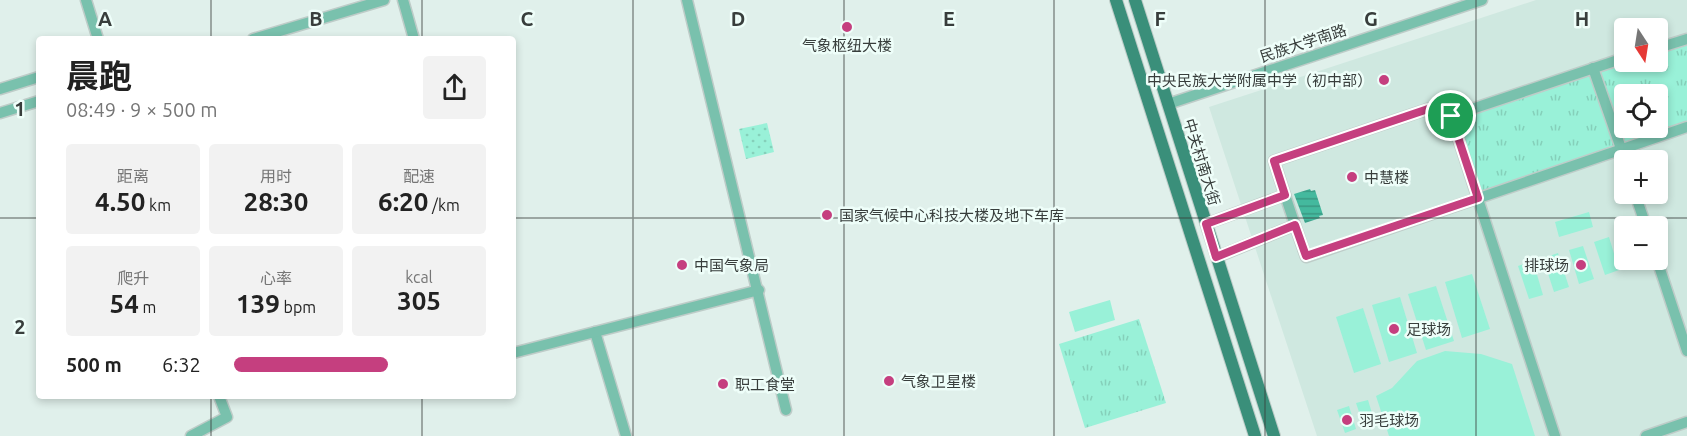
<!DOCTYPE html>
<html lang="zh">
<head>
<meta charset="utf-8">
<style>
  body { margin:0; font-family:Ubuntu,"Noto Sans SC",sans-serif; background:#f2f2f2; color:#222; height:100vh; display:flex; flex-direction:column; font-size:22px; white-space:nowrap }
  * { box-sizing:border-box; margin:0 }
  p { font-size:20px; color:#767676 }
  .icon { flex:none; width:33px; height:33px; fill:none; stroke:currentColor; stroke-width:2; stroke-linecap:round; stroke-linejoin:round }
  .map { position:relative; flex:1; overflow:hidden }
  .side { position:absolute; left:36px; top:36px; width:480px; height:363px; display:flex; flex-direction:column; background:#fff; border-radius:6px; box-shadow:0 3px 9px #0003 }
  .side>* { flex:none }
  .needle { width:39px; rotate:168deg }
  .controls { position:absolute; left:1614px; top:18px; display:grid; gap:12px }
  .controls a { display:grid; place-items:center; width:54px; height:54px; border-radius:6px; background:#fff; box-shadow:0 3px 9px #0003; font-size:30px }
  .pin { position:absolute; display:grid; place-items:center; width:51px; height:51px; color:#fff; margin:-26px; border:3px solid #fff; border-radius:50%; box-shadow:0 2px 6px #0007 }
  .round { display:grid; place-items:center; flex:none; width:63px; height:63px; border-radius:6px; background:#f2f2f2 }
  .summary { display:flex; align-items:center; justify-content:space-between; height:102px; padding:0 30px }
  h1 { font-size:33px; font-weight:700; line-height:45px }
  .metrics { display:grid; grid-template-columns:repeat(3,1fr); gap:9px; height:102px; padding:6px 30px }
  .metrics div { display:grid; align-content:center; border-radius:6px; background:#f2f2f2; text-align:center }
  .metrics b { font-size:26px; font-weight:700 }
  .metrics small { font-size:16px; font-weight:400 }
  .metrics p { font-size:16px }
  ul { padding:0 30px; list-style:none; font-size:20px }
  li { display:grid; grid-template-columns:96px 72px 1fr; align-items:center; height:45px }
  li i { height:15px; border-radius:8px; background:#c53f7f }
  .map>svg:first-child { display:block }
  .built { fill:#cfe8e0; fill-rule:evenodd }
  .grass { fill:url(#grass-dots) }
  .park { fill:url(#park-tufts); fill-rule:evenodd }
  .pitch { fill:#99f1d8 }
  .water { fill:url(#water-rules) }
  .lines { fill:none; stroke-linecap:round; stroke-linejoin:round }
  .minor-casing { stroke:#beccc8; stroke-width:13 }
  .major-casing { stroke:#beccc8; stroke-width:14 }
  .minor { stroke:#79c1ad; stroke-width:10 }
  .major { stroke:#3a8f7a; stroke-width:12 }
  .route-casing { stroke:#fff; stroke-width:12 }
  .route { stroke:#c53f7f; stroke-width:8 }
  .grid { fill:none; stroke:#383e3c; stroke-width:1.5; stroke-opacity:0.55 }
  .poi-dot { fill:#c53f7f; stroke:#eefef9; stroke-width:2 }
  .labels { text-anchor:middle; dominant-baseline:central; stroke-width:5; stroke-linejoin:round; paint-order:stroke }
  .street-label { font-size:15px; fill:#383e3c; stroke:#eefef9 }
  .poi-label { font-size:15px; fill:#383e3c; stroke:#eefef9; text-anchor:start }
  .grid-label { font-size:20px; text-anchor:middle; font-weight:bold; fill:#383e3c; stroke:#eefef9; stroke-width:5; stroke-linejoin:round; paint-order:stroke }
</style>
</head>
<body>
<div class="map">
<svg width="1687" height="436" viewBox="0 0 1687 436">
  <defs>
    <pattern id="grass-dots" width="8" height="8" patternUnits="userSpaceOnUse" patternTransform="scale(1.5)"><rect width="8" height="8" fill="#99f1d8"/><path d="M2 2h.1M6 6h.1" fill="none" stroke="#85d0ba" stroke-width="1.8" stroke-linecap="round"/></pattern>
    <pattern id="park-tufts" width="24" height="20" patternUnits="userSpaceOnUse" patternTransform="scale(1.5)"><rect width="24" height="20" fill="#99f1d8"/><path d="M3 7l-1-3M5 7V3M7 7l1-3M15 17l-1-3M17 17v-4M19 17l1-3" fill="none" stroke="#85d0ba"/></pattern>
    <pattern id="water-rules" width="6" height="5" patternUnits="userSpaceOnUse" patternTransform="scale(1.5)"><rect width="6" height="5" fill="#44b99e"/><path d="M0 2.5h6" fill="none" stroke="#3a9882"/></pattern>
  </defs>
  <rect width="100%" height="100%" fill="#e0f0eb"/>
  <!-- built -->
  <path class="built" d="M1536,0H1687V436H1317L1209,107ZM1624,28H1658V62H1624ZM1624,94H1658V128H1624ZM1624,160H1658V194H1624ZM1624,226H1658V260H1624Z"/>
  <!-- grass -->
  <path class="grass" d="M767,123L774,152L746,159L739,129Z"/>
  <!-- park -->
  <g class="park">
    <path d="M1687,39V128L1478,198L1451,116L1624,62H1658V49ZM1624,94H1658V128H1624Z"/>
    <path d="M1139,319L1166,403L1085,428L1059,344Z"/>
  </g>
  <!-- pitch -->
  <g class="pitch">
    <path d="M1589,212L1593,227L1559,237L1555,222Z"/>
    <path d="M1609,237L1619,270L1605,275L1594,242Z"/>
    <path d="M1583,246L1594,279L1579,284L1569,250Z"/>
    <path d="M1558,253L1569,287L1554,292L1543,258Z"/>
    <path d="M1533,261L1543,295L1529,299L1518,266Z"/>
    <path d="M1472,274L1490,329L1462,338L1445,282Z"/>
    <path d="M1436,286L1454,341L1426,350L1408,294Z"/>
    <path d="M1400,297L1417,353L1389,362L1372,305Z"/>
    <path d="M1110,300L1115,320L1075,332L1069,312Z"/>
    <path d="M1363,308L1381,364L1354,373L1336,317Z"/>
    <path d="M1445,351L1481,354L1512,364L1535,436H1389L1376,396L1392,388L1417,361Z"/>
    <path d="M1368,400L1375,423L1364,427L1356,403Z"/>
    <path d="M1349,406L1356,429L1345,433L1337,410Z"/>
  </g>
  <!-- water -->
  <path class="water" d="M1310,189L1311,191L1315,190L1323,215L1319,216L1320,218L1305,223L1294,194Z"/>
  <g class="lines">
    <defs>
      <g id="minor">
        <path d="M86,0L98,39"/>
        <path d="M403,0L414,39"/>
        <path d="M687,0L786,410"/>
        <path d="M253,39L384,0"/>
        <path d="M1658,48L1687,39"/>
        <path d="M1593,68L1625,160"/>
        <path d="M0,89L39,77"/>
        <path d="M1168,104L1482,0"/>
        <path d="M0,113L39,101"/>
        <path d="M1451,116L1555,436"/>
        <path d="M1635,194L1646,226"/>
        <path d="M1285,195L1295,225"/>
        <path d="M1206,224L1285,195L1274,161L1428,109L1451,116L1624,58"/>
        <path d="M1217,257L1295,225L1306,257L1687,127"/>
        <path d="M1657,260L1687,351"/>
        <path d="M595,332L626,436"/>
        <path d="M513,353L759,290"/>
        <path d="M191,436L227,417L219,396"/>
        <path d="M1646,436L1687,422"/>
      </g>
      <g id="major">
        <path d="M1116,0L1255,436"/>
        <path d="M1135,0L1274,436"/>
      </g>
    </defs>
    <!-- minor casing -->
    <use href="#minor" class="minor-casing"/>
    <!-- major casing -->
    <use href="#major" class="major-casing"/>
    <!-- minor -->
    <use href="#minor" class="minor"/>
    <!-- major -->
    <use href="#major" class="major"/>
  </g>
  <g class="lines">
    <defs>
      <path id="route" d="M1428,109L1451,116L1478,198L1306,256L1295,225L1216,257L1206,224L1285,195L1274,161Z"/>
    </defs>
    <!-- route casing -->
    <use href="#route" class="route-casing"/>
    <!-- route -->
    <use href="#route" class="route"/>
  </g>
  <!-- grid -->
  <path class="grid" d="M211,0V39M422,0V39M633,0V436M844,0V436M1054,0V436M1265,0V436M1476,0V436M0,218H39M513,218H1687M211,396V436M422,396V436"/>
  <!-- markers -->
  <g class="poi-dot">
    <circle cx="847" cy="27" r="6"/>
    <circle cx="1384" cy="80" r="6"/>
    <circle cx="1352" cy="177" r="6"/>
    <circle cx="827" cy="215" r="6"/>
    <circle cx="682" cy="265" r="6"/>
    <circle cx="1581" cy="265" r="6"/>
    <circle cx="1394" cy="329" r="6"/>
    <circle cx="889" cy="381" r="6"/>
    <circle cx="723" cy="384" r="6"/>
    <circle cx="1347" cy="420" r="6"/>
  </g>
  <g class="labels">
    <!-- street labels -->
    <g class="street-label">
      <text transform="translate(1303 43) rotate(-18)">民族大学南路</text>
      <text transform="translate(1202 162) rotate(73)">中关村南大街</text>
    </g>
    <!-- poi labels -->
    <g class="poi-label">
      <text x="847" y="45" text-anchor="middle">气象枢纽大楼</text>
      <text x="1372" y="80" text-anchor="end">中央民族大学附属中学（初中部）</text>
      <text x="1364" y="177">中慧楼</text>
      <text x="839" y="215">国家气候中心科技大楼及地下车库</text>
      <text x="694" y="265">中国气象局</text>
      <text x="1569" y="265" text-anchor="end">排球场</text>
      <text x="1406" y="329">足球场</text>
      <text x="901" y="381">气象卫星楼</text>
      <text x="735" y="384">职工食堂</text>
      <text x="1359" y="420">羽毛球场</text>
    </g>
  </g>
  <g class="grid-label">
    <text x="105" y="26">A</text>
    <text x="316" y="26">B</text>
    <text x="527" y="26">C</text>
    <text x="738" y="26">D</text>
    <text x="949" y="26">E</text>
    <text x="1160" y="26">F</text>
    <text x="1371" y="26">G</text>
    <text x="1582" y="26">H</text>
    <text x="20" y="116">1</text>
    <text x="20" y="334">2</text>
  </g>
</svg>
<div class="controls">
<a><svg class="needle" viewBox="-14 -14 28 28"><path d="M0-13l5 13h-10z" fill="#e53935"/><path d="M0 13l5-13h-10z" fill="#767676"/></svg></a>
<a><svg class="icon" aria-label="locate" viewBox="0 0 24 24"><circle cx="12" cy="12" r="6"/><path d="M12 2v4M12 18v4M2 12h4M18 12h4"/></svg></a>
<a>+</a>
<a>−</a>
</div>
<div class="pin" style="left:1451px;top:116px;background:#1e9e55"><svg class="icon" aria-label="arrive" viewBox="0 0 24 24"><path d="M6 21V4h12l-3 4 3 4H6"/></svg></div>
<section class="side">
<div class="summary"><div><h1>晨跑</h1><p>08:49 · 9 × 500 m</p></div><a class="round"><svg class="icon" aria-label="share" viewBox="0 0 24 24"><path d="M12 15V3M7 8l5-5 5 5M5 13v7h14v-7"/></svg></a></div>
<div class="metrics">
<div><p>距离</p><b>4.50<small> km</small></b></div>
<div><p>用时</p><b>28:30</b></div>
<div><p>配速</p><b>6:20<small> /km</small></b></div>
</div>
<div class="metrics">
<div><p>爬升</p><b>54<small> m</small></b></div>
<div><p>心率</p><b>139<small> bpm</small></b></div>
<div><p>kcal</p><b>305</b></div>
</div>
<ul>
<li><b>500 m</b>6:32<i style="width:61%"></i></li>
</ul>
</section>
</div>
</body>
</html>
